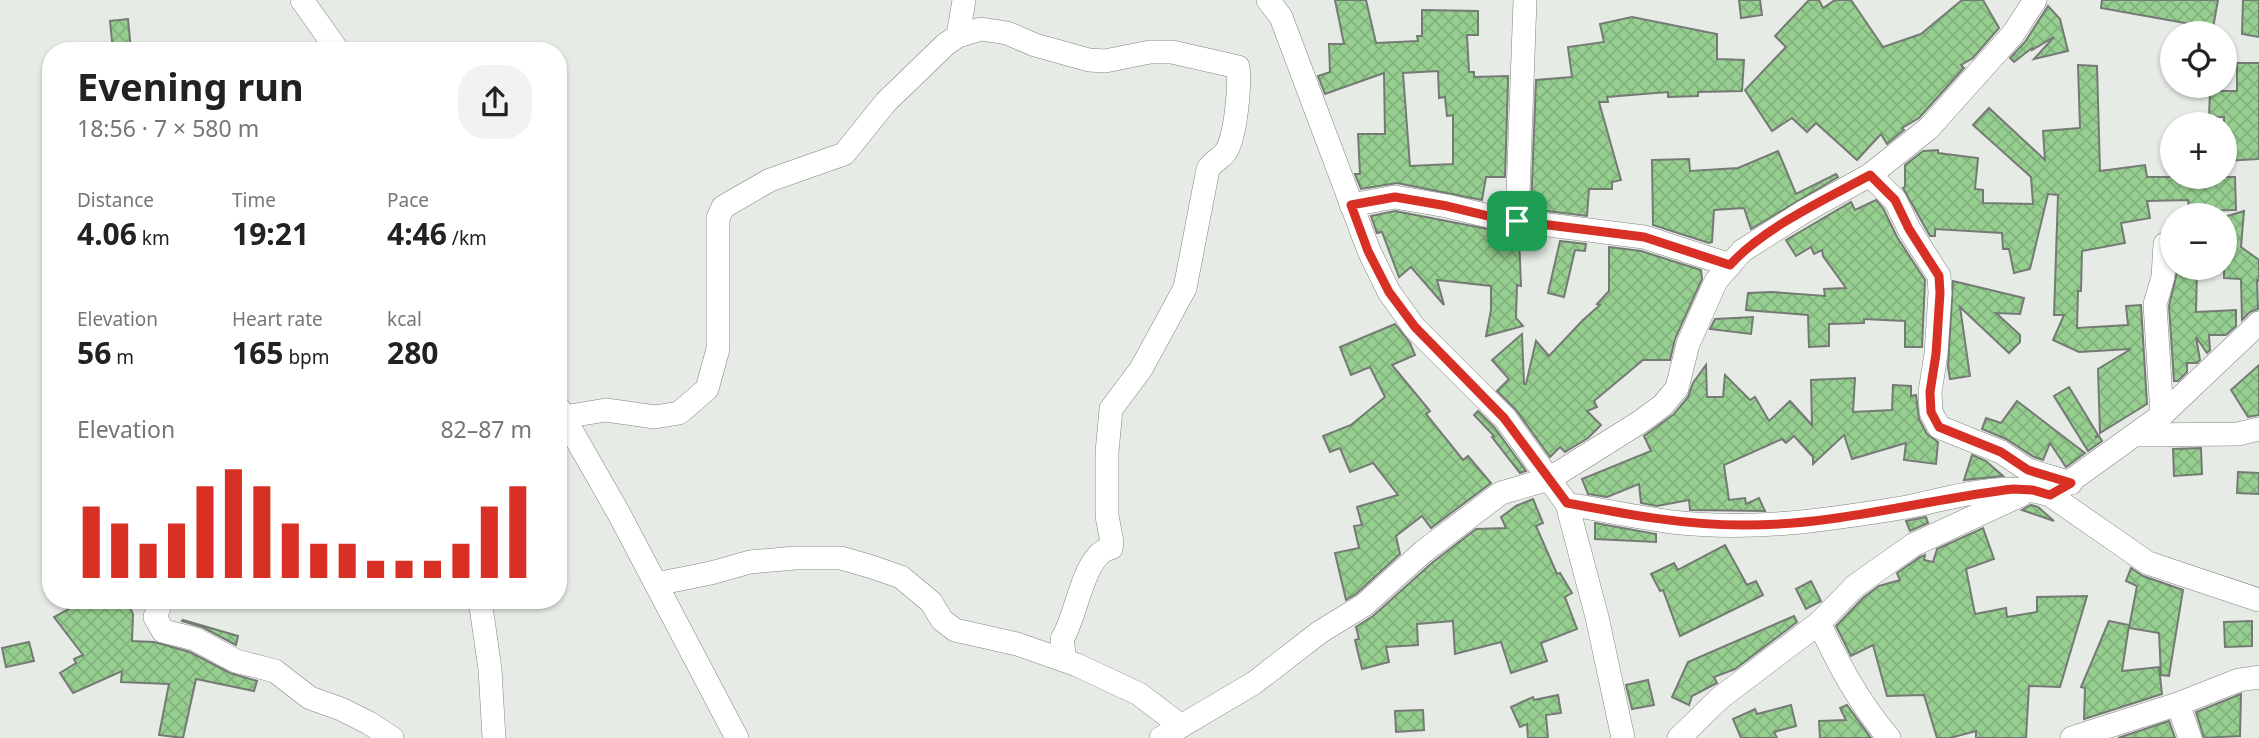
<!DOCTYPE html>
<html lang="en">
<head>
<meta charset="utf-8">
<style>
  body { margin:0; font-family:"Noto Sans",sans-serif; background:#f2f2f2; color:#222; height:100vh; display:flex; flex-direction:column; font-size:26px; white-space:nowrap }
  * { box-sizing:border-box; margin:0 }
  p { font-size:23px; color:#767676 }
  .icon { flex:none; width:38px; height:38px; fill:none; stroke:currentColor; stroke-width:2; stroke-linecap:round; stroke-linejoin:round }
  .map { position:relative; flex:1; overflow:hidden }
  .panel { position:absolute; left:42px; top:42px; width:525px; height:567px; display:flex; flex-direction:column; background:#fff; border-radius:28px; box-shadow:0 2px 5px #0004 }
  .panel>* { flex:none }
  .tools { position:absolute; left:2160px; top:21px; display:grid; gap:14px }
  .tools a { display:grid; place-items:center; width:77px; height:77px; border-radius:50%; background:#fff; box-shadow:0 2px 5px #0004; font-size:35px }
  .pin { position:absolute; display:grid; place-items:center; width:60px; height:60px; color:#fff; margin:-30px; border-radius:14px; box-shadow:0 4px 10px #0006 }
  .round { display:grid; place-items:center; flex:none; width:74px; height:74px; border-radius:28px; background:#f2f2f2 }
  .overview { display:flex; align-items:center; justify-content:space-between; height:119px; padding:0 35px }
  h1 { font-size:38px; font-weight:700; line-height:52px }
  .metrics { display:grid; grid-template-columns:repeat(3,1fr); gap:10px; height:119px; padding:7px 35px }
  .metrics div { display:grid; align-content:center }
  .metrics b { font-size:30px; font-weight:700 }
  .metrics small { font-size:19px; font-weight:400 }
  .metrics p { font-size:19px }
  .chart { height:196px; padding:14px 35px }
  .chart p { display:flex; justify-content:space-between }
  .chart svg { width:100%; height:126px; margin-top:7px; stroke:#d93025; stroke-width:6 }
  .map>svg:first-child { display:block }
  .building { fill:url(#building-cross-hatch); stroke:#757a74; stroke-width:2; fill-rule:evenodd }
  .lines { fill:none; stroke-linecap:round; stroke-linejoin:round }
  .street-casing { stroke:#808580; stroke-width:24 }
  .street { stroke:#fff; stroke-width:23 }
  .route-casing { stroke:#fff; stroke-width:14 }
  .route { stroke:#d93025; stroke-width:9 }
</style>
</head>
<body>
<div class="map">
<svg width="2259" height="738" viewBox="0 0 2259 738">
  <defs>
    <pattern id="building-cross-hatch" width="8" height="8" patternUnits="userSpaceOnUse" patternTransform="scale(1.75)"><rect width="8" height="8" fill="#96cf90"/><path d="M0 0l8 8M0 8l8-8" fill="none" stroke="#81b17c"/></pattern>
  </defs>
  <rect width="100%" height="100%" fill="#e6ebe5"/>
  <!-- building -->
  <g class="building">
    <path d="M1335,0H1366L1376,43L1418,41L1417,36H1422V10L1478,11V35H1467L1469,72H1474V77L1508,76V82L1505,177H1486L1482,200L1397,183L1361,189L1355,174H1360L1358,134H1385L1384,73L1325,94L1318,76L1330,72L1329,44H1344ZM1438,71L1439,98L1445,97L1447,116L1453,115V164L1410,166L1403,73Z"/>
    <path d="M1739,0H1760L1762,15L1741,18Z"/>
    <path d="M1809,0H1819L1823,8L1835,0H1851L1883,47L1921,34L1962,0H1983L1999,28L1973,58L1961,65L1964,68L1919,118L1902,128L1904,130L1887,144L1881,134L1857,160L1816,123L1807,132L1792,118L1772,131L1745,90L1786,47L1775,36Z"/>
    <path d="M2102,0H2218L2213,28L2101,8Z"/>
    <path d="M2243,0H2259V37L2242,34Z"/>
    <path d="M2048,6L2060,19L2068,51L2034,59L2054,37L2032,50V48L2014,62L2010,58L2025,42Z"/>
    <path d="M1632,17L1717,34V59L1744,60L1742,91L1698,92V96L1668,97V92L1607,97L1608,102H1599L1621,180L1612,182V189H1589L1587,216L1531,209L1536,80L1572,77L1568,47L1604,42L1600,24Z"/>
    <path d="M128,19L131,51H113L110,21Z"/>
    <path d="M2237,63H2259V159L2224,161V117H2209L2210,91H2237Z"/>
    <path d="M2078,65L2097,66L2100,171L2145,165L2147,177H2235L2236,210L2189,211L2188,200L2147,201L2150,218L2121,223L2125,243L2082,251L2081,291H2078L2077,328L2128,325L2126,306L2141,305L2147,404L2100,433L2098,369L2131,349L2079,352L2053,340L2064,315H2054L2058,195L2048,194L2030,269L2014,273L2009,249H2003L2002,233L1935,229V236H1930L1903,188L1905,187V165L1923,151L1938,150V153L1978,158L1975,189L1983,190V203L2033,204L2031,177L1973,125L1989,108L2045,160L2043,131L2080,128Z"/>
    <path d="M1778,151L1796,194L1836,174L1838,177L1751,229L1744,208L1714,210L1712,242L1709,243L1653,225L1652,160L1689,159L1690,171L1738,168Z"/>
    <path d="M1876,200L1883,208L1897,237L1925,280L1922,347H1905V321L1864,319V323L1829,324V346L1809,347L1808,315L1746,310L1748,293L1772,292L1825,296L1824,289L1846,288L1823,256L1822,250L1814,254L1811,247L1796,256L1786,240L1851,202L1855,210Z"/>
    <path d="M1395,211L1519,235L1521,286L1517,285L1516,318L1523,326L1486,336L1491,310V286L1437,280L1444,305L1411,267L1399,277L1382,232L1377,233L1371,216Z"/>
    <path d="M2244,211L2241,247L2259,260V281L2257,280L2258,309L2250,312L2242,320L2241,279L2224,278V217Z"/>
    <path d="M1560,241L1586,244L1585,251L1575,250L1564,297L1548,293Z"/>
    <path d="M1609,247L1641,251L1701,270L1702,279L1675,339L1670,360H1643L1594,401L1597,407L1587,411L1601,425L1588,438L1565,452L1560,447L1550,457L1516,410L1497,391L1509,379L1492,360L1522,334L1524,384H1526L1536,341L1549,356L1583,320L1600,305L1597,304L1609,291Z"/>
    <path d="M2178,268L2197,269L2196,312L2236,310V326L2226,335H2209L2210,350L2207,353L2196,337L2200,360L2197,363H2187V372L2178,381H2174L2169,306Z"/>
    <path d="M1953,281L2024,298L2020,314L1996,313L2020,335V342L2009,353L1960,307L1970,376L1950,379L1948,367Z"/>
    <path d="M1753,317L1751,334L1710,329L1715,319Z"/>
    <path d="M1395,324L1410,343L1415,355L1392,365L1430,411L1426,414L1463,460L1468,456L1491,483L1431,528L1422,516L1396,536L1400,554L1356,594L1346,600L1335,553L1359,548L1354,526L1362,525L1357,507L1398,495L1373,463L1350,472L1340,448L1330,452L1323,436L1351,425L1385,397L1370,367L1351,375L1340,347Z"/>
    <path d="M1706,365L1707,397H1723L1725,375L1750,400L1755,397L1769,421L1790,401L1812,425L1811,380L1855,378L1853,412L1892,410L1893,385L1911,386V396L1916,395L1919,419L1927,434L1938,442L1936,464L1904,460L1906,443L1852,459L1844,435L1813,464V457L1794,436L1786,443L1782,439L1724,465L1729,500L1745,498L1746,504L1759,498L1765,511L1690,510L1689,500L1657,506L1641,503L1639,484L1607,497L1588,494L1582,479L1651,451L1644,436L1674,414L1688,397L1693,383Z"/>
    <path d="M2259,365V415L2248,417L2231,390Z"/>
    <path d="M2069,387L2098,435L2095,437L2099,436L2102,441L2088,451L2054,396Z"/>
    <path d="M2017,401L2077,447L2085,453L2066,467L2050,443L2043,460L2034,457L2006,439L1982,429L1986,418L2001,423Z"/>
    <path d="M1478,411L1494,427L1526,471L1520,473L1492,437L1494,436L1474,415Z"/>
    <path d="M2201,448L2202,474L2174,476L2173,449Z"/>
    <path d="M1972,455L1986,461L2003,476L1964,480Z"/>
    <path d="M2238,472L2259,473V494L2237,493Z"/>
    <path d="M1533,499L1543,523L1536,526L1557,574L1560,573L1572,593L1565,597L1577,629L1541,643L1547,661L1511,673L1501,642L1455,654L1453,621L1417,624L1418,645L1386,647L1389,662L1362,669L1355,640L1359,639L1356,627L1373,616L1433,562L1476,529L1506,528L1501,517L1516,506Z"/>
    <path d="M2031,505L2038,507L2054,521L2022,510Z"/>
    <path d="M1926,517L1928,523L1910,531L1906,521Z"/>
    <path d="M1595,523L1656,534V542L1595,539Z"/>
    <path d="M1983,528L1994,559L1966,569L1975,614L2006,608L2007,617L2037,612V597L2087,596L2060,687L2029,686L2026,738H1976V731L1950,738H1937L1924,695L1887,696L1873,645L1851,656L1836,626L1864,597L1879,586L1900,580L1897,573L1920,557L1925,555L1924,560L1933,562L1937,549Z"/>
    <path d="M1725,545L1747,585L1756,581L1763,595L1680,636L1663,590L1660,591L1651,574L1674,563L1678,570Z"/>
    <path d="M2131,568L2143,576L2183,590L2169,676L2161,675L2159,633L2129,628L2137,586L2126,581Z"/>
    <path d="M1811,581L1821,601L1806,609L1796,589Z"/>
    <path d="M85,600H116L128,604L133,614L132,641L154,642L190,652L230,673L257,681L254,691L196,679L183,738L159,735L169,684L121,682L122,671L73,693L60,673L76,663L74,659L83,655L54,617Z"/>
    <path d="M1794,616L1797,622L1735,669L1714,677L1717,683L1692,696L1689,705L1672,697L1688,662Z"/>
    <path d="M183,620L238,636L236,645L202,627L182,621Z"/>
    <path d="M2109,621L2129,625L2122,671L2159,667L2162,694L2084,719L2085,688L2081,687Z"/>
    <path d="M2252,621V646L2225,647L2224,622Z"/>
    <path d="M29,642L34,661L6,667L2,648Z"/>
    <path d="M1648,680L1654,705L1632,709L1626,685Z"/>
    <path d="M2241,694L2240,736L2204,738L2196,712Z"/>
    <path d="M1558,695L1561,713L1546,715L1548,738H1528L1527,724L1520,727L1511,707L1533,697L1534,700Z"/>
    <path d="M1791,705L1796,726L1774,732L1777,738H1741L1733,719L1755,709L1757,714Z"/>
    <path d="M1847,705L1871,738H1820L1819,721L1846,720L1840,708Z"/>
    <path d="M1423,710L1424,730L1396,732L1395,711Z"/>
    <path d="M2169,721L2175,738H2118Z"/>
  </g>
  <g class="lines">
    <defs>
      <g id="street">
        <path d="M302,0L338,51"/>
        <path d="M1268,0L1281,17L1369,251L1389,292L1414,327L1505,418L1567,504L1597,617L1623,738"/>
        <path d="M958,36L964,0"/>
        <path d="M1870,175L1895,200L1909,229L1939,276L1940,293L1936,354L1930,392L1931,412L1939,427L2001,452L2028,470L2071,483"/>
        <path d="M1351,205L1395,197L1447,206L1501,219L1644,237L1730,265"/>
        <path d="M1517,221L1525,0"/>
        <path d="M558,407L618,512L737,738"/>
        <path d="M2162,415L2155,304L2163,277L2165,244"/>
        <path d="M564,417L606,410L655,417L679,413L707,389L718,349V218L723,207L770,180L844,154L886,102L946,44L958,36L981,29L1007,33L1035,45L1089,60L1105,61L1150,52H1172L1238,67C1240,84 1236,142 1224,154C1218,160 1213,162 1208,169L1185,288L1141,369L1111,409L1107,452V516L1112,542L1111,548C1083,553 1077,617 1062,639L1065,660"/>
        <path d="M2139,435L2238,434L2259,429"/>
        <path d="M2058,490L2162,415L2259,323"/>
        <path d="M1567,504C1602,510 1637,517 1672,522C1714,527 1759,526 1801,522C1836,518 1872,513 1907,507C1952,498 2005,480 2050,495L2148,563L2259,600"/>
        <path d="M656,584L711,573L750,562L795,558H841L872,567L901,577L931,602L942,620L955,630L1017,644L1077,665L1139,694L1181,726"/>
        <path d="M162,600L155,617L163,631L195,639L236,661L275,671L310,698L341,709L369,723L392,738"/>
        <path d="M480,600L490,669L494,738"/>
        <path d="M1819,623C1840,667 1858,701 1889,738"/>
        <path d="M2178,704L2190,738"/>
        <path d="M1161,738L1254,683L1320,632L1364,605L1424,551L1501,493L1549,479L1640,422L1663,405L1677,388L1688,344L1716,281L1742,251L1805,211L1870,175L1929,128L2013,34L2035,0"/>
        <path d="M1679,738L1720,698L1819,623L1855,586L1913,545L2021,495"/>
        <path d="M2072,738L2178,704L2239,680L2259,677"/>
      </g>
    </defs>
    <!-- street casing -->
    <use href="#street" class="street-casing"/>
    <!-- street -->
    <use href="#street" class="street"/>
  </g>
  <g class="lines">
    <defs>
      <path id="route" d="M1870,175L1895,200L1909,229L1939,276L1940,293L1936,354L1930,392L1931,412L1939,427L2001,452L2028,470L2071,483L2050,495L2033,490L2013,489C1923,500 1833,526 1742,525C1683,525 1625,514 1567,503L1504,418L1415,327L1389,292L1368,251L1351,205L1395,197L1447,206L1501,219L1644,237L1730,265C1763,228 1826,199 1870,175Z"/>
    </defs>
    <!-- route casing -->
    <use href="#route" class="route-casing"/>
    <!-- route -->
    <use href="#route" class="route"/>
  </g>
</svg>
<div class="tools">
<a><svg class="icon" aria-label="locate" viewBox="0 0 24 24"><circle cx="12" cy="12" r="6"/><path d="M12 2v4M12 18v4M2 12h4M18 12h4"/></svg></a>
<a>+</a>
<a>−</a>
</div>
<div class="pin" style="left:1517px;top:221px;background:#1e9e55"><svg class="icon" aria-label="arrive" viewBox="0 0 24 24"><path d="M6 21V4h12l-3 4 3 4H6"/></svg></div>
<section class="panel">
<div class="overview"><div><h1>Evening run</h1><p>18:56 · 7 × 580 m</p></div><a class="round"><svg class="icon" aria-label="share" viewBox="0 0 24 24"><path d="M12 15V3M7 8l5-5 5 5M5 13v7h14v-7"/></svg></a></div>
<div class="metrics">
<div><p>Distance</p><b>4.06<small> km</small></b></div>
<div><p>Time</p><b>19:21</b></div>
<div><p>Pace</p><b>4:46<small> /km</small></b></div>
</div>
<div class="metrics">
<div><p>Elevation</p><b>56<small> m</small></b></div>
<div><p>Heart rate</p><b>165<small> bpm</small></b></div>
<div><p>kcal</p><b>280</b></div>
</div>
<div class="chart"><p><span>Elevation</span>82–87 m</p>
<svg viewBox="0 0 160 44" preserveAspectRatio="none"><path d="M5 44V19M15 44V25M25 44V32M35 44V25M45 44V12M55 44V6M65 44V12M75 44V25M85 44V32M95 44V32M105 44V38M115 44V38M125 44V38M135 44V32M145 44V19M155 44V12"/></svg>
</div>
</section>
</div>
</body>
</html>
